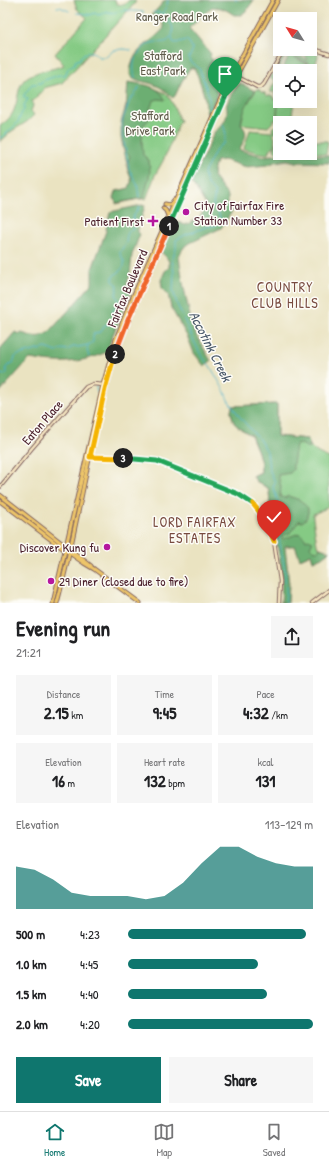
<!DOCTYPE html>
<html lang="en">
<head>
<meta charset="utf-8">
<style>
  body { margin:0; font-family:"Patrick Hand",sans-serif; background:#f6f6f6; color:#202124; height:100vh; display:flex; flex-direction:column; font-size:15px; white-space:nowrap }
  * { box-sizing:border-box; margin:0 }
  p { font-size:13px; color:#757577 }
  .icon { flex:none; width:22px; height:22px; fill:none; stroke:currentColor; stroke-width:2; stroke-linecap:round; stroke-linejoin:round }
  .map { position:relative; height:603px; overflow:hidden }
  .details { display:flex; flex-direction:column; background:#fff; flex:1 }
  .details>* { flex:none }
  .needle { width:26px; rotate:307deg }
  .fabs { position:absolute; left:273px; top:12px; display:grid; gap:8px }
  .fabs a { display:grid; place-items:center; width:44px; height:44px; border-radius:0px; background:#fff; box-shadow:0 4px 16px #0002; font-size:20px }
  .pin { position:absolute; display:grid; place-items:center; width:34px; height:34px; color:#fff; margin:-41px -17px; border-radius:50% 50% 50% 0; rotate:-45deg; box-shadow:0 0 4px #0007 }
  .pin .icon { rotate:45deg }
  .km { position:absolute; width:20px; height:20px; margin:-10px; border-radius:50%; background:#222; color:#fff; font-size:11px; line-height:20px; text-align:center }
  .round { display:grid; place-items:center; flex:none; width:42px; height:42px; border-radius:0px; background:#f6f6f6 }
  .head { display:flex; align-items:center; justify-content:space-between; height:68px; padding:0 16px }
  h1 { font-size:22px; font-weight:800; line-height:30px }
  .figures { display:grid; grid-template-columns:repeat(3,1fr); gap:6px; height:68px; padding:4px 16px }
  .figures div { display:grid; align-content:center; border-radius:0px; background:#f6f6f6; text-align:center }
  .figures b { font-size:17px; font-weight:800 }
  .figures small { font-size:11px; font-weight:400 }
  .figures p { font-size:11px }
  .chart { height:112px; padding:8px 16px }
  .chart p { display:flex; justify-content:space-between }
  .chart svg { width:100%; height:72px; margin-top:4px; fill:#0f766e; opacity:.7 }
  .button { display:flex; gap:8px; margin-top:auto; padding:8px 16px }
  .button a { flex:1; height:46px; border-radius:0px; background:#0f766e; color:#fff; font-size:16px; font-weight:800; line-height:46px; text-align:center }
  .button a+a { background:#f6f6f6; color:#202124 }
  ul { padding:0 16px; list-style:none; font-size:13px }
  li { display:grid; grid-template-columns:64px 48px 1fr; align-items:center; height:30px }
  li i { height:10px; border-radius:5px; background:#0f766e }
  .tabs { display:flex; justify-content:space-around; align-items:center; height:56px; border-top:1px solid #e0e0e0; background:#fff; font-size:11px; color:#757577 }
  .tabs a { display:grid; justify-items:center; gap:2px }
  .tabs .on { color:#0f766e }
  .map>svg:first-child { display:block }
  .green { fill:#85ca84; stroke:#687458 }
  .forest { fill:#6cae72; stroke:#5b664e }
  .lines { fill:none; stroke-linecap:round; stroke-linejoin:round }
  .stream { stroke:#49b0c8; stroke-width:1 }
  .secondary-casing { stroke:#826460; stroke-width:4.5 }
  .primary-casing { stroke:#826460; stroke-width:5 }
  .secondary { stroke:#f8e8c3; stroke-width:2.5 }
  .primary { stroke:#edc569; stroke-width:3 }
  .split-1-casing { stroke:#fff; stroke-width:8 }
  .split-2-casing { stroke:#fff; stroke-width:8 }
  .split-3-casing { stroke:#fff; stroke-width:8 }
  .split-4-casing { stroke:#fff; stroke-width:8 }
  .split-5-casing { stroke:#fff; stroke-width:8 }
  .split-1 { stroke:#22a559; stroke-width:5 }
  .split-2 { stroke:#f0652b; stroke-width:5 }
  .split-3 { stroke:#f5b400; stroke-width:5 }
  .split-4 { stroke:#22a559; stroke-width:5 }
  .split-5 { stroke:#f5b400; stroke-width:5 }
  .poi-dot { fill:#b5179e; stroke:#fdfcf7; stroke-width:1.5 }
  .labels { text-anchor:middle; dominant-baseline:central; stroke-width:3; stroke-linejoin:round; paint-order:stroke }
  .park-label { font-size:13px; fill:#5f5b4a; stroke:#fdfcf7 }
  .poi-label { font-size:13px; fill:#4a1f2b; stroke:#fdfcf7; text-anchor:start }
  .street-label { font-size:13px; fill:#4a1f2b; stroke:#fdfcf7 }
  .neighbourhood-label { font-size:14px; letter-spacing:1px; fill:#784a3f; stroke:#fdfcf7 }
  .water-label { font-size:14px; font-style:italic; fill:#4a596a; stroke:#fdfcf7 }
</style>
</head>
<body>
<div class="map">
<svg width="329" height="603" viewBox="0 0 329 603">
  <rect width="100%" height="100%" fill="#fdfcf7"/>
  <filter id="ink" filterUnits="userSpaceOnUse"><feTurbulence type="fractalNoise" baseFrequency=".025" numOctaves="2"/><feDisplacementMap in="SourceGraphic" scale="8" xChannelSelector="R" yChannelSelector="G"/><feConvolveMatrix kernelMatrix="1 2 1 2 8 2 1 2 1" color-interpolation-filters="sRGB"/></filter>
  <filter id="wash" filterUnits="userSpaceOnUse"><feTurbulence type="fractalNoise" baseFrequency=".012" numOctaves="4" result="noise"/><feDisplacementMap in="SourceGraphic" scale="16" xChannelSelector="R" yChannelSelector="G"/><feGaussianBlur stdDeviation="0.9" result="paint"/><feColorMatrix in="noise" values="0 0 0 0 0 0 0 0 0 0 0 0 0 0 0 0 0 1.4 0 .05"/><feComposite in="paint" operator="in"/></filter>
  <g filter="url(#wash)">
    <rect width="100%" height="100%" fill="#eae3c1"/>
    <!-- green -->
    <g class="green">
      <path d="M74,0H115L117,4L124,5L129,0H134L136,2L62,83L44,88L42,92L38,94L37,98L32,101L33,106L31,111L34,115L28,121L12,131L0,142V126C7,121 13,115 15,107C19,97 17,86 26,78C34,71 53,70 64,65L55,54L87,18L77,9Z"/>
      <path d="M288,49H304L317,53L318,56L313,72V70L309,68L310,67V66L307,71H304L308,63L295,57L297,55L308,60C305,53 298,50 292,56L307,64L303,71H281L288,58L283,54Z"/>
      <path d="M283,55L286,57H285L276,73H275L274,77L276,78L275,80L270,78Z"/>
      <path d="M280,73V77L278,82L280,79V84L277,83C276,88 280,91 280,96L274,94L276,92L275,90L273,93L270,91Z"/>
      <path d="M133,83C142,86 160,88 167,95C173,101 176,113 180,121L163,161L155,175L146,199H138L116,204L115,191L133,188L121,138V122Z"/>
      <path d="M257,89H259L261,92L265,93V94L268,96L269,95L273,96V98H275V100L277,98L280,99V101H294L291,123H280V131L278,130L277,122L278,103L276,121L274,120L273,122L268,127L241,124L245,107Z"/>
      <path d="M274,126L276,127L275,132H276L273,134L275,138L274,147H272L268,154L260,153L244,149V148L250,130L271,132L273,131L272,128Z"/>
      <path d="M279,136L280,137V153H277L274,150Z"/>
      <path d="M310,140L317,141H327L328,142L326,154L310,152Z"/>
      <path d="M277,404V436L308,439C309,450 320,454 329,458V505L323,510L313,514V518L317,545L320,548L329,552L313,561L311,554L300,559L295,545L277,547L271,526L263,512L270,507L269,489L256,481L253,476L261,472V463L258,452L251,435L241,429L234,423L231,412L232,406Z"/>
    </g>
    <!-- forest -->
    <g class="forest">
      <path d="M165,0H254L246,11L241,15H234L228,11L221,8L212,7L189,28L211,54L210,57L213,60L209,66L216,73C215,79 218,84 217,90C217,99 212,107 208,115C205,110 206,104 205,99C202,89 199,77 194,68H190L181,83L175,96L173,98C168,94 163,88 157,86C148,81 137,83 130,75C131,48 149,46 164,28L162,22L152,15Z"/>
      <path d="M128,82C141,84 160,85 165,100L158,99L153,101L149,112V119L143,126L142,141L143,155L149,160L150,173L144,198L117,203L115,201L114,197L117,191L129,188L132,179C127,170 125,167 130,156L123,149V121L126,109Z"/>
      <path d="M240,83L255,91C248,102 243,110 241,124C250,135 244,137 240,150L243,151L263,156L293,153L329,156V163L296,162L287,160L275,162L268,165L246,167L224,160L216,161L213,172L214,178L228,196V206L233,210L221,228L186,245L182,250L179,257L183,283L191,321L196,335L211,361L204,366L194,353L188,338L171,308L168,294L162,288L161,280L165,271L169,267V262L167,258L161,252L174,220L185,225C197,220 202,217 206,205C201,197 197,190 191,182L215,131C221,127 228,119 227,110C227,108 226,106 227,104C228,99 236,86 240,83Z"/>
      <path d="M142,205L145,206L138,229V232L140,234L132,255L130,275L127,284L128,291L131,293L112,337L107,352C78,364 61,364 30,359L24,365L0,392V349L15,332L20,334L22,333C34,337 41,339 51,330L92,284V269L106,231C106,224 109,219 110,212Z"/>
      <path d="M277,404V436L308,439L310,447L308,448L301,444L296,445L293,464V470L290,473L278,475L281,487L280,497L285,498L288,496L300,500L308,508V513L306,519L302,522L299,521L290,533L282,536L283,539L300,533L306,540L308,539L313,541L310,547L313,550L317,551L320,548L329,551L322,557L313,561L311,554L300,559L295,546H285L289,584L288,603H281C283,574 280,536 263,512L270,507L269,489L256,481L253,476L261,472V463L258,452L251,435L241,429L234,423L231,412L232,406Z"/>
    </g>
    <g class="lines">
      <!-- stream -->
      <g class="stream">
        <path d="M168,0L167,5L163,13V17C166,19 169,21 171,24C175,29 170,35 173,42L176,43L186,40L189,42L193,49L189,58L190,62L199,68L209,95V107L210,111"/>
        <path d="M235,0H237"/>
        <path d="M57,7H60L69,11"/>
        <path d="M153,12L162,13"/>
        <path d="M77,13L88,14L90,15L95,13L98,15L109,12L114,13L123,10L144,12"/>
        <path d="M135,78C134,74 133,67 134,62C136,55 144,45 151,43C159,40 166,46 171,37"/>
        <path d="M139,87L138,90L129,102L122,122V135L125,147L129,169L137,184L139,197"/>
        <path d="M223,124L226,134L224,143L217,148L204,173L207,184L215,193L213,205L217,210L221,220L216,225L206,227L185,235L176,240V249L172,259L174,273L173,290L177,304L192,337L201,355L210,366L224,390L228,400L236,411L239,416L258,438L267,451L269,469L275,482L273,488C275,491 282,514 282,518C281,524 277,525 278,532C280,546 283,559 285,572C285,578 285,582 286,588C287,591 285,598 286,603"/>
        <path d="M0,138C6,135 14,127 18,122C20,119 20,114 24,110V105L28,99L24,97V95L32,84H36L39,83H42V81L59,75H65L66,74C67,68 70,66 75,64V61L80,59C82,53 87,52 93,52L99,57H106L114,50L124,49L131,50"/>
        <path d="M89,357L87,350L88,345L93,342V337L94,333L101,332L105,325L112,323L114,320L113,310L119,302L116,294L118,285L113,281V276L119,272L124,266V261L120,254V252L126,243L127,235L129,231L133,228L134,224L133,217L140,206"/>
        <path d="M0,374L5,375L7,373L6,367L13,363L15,357L18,355L46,348L57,352L62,349L67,350L75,346L78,347L88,345"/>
        <path d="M96,386L97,392"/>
      </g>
    </g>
  </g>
  <g filter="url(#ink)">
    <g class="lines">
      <defs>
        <g id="secondary">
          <path d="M310,48L329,54"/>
          <path d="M232,74L257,87H261L264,84L284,49"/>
          <path d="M89,456L157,461L238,494L252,503L260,511L265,519L274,541L280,581L279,603"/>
          <path d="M0,487L32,448L86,387L93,384L104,385"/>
          <path d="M312,603L329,590"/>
        </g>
        <g id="primary">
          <path d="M165,204L170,205L174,200"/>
          <path d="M163,208L166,211L168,216"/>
          <path d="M0,495L91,566"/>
          <path d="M0,501L61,547L84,563L94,569L140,603"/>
          <path d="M53,603L103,385L116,339L131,301L224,91L232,74L273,0"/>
          <path d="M57,603C84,505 93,402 133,308L229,89L278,0"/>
        </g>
      </defs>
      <!-- secondary casing -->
      <use href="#secondary" class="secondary-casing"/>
      <!-- primary casing -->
      <use href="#primary" class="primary-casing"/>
      <!-- secondary -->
      <use href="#secondary" class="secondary"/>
      <!-- primary -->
      <use href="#primary" class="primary"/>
    </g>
  </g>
  <g class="lines" filter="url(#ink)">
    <defs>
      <path id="split-1" d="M169,226L225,98"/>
      <path id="split-2" d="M115,354L128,320L169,226"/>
      <path id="split-3" d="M115,354L105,389L90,457L123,458"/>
      <path id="split-4" d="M123,458L157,461L238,494L253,504"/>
      <path id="split-5" d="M253,504L265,519L274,541"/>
    </defs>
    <!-- split-1 casing -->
    <use href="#split-1" class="split-1-casing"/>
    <!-- split-2 casing -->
    <use href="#split-2" class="split-2-casing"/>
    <!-- split-3 casing -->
    <use href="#split-3" class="split-3-casing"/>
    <!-- split-4 casing -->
    <use href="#split-4" class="split-4-casing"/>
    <!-- split-5 casing -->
    <use href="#split-5" class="split-5-casing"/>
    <!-- split-1 -->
    <use href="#split-1" class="split-1"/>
    <!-- split-2 -->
    <use href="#split-2" class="split-2"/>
    <!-- split-3 -->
    <use href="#split-3" class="split-3"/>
    <!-- split-4 -->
    <use href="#split-4" class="split-4"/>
    <!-- split-5 -->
    <use href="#split-5" class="split-5"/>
  </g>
  <!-- markers -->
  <g class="poi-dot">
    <circle cx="186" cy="212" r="4"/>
    <path d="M151 215h4v4h4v4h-4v4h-4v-4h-4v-4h4z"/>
    <circle cx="107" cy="547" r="4"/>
    <circle cx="51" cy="581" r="4"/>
  </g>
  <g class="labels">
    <!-- park labels -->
    <g class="park-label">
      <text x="177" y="16">Ranger Road Park</text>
      <text x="163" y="55">Stafford<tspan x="163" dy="15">East Park</tspan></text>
      <text x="150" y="115">Stafford<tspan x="150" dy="15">Drive Park</tspan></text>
    </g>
    <!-- poi labels -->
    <g class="poi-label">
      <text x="194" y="205">City of Fairfax Fire<tspan x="194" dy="15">Station Number 33</tspan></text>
      <text x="144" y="221" text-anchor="end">Patient First</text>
      <text x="99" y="547" text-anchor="end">Discover Kung fu</text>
      <text x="59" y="581">29 Diner (closed due to fire)</text>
    </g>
    <!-- street labels -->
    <g class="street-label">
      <text transform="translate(127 288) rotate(-67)">Fairfax Boulevard</text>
      <text transform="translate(42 422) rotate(-49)">Eaton Place</text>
    </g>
    <!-- neighbourhood labels -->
    <g class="neighbourhood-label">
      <text x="285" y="286">COUNTRY<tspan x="285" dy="16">CLUB HILLS</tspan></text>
      <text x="195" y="521">LORD FAIRFAX<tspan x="195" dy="16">ESTATES</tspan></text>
    </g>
    <!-- water labels -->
    <g class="water-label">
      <text transform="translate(211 346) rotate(63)">Accotink Creek</text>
    </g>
  </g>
</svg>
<div class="fabs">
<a><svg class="needle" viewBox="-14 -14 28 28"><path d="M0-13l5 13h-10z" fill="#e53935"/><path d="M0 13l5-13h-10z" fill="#757577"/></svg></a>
<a><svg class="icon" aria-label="locate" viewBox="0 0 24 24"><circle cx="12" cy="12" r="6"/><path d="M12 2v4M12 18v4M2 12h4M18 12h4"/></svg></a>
<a><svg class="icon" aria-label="layers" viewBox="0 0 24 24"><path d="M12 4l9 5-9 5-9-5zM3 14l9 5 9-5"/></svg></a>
</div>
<div class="pin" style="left:225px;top:98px;background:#1e9e55"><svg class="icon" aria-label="arrive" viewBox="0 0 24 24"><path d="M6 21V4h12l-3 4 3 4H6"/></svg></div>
<div class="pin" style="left:274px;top:541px;background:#d93025"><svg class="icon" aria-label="check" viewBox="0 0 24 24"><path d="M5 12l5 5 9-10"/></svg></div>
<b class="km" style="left:169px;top:226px">1</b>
<b class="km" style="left:115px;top:354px">2</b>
<b class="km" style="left:123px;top:458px">3</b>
</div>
<section class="details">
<div class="head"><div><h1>Evening run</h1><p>21:21</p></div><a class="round"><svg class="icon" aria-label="share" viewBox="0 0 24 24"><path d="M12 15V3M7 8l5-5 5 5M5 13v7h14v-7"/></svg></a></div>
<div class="figures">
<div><p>Distance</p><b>2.15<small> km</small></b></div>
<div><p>Time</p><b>9:45</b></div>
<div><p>Pace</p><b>4:32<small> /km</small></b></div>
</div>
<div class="figures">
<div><p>Elevation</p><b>16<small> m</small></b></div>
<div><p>Heart rate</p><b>132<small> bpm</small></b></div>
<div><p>kcal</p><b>131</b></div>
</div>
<div class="chart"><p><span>Elevation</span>113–129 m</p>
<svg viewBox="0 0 160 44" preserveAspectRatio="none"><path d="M0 44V18L10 20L20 26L30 34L40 36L50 36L60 36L70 38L80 36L90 28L100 16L110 6L120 6L130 12L140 16L150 18L160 18V44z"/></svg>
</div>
<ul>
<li><b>500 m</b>4:23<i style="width:96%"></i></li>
<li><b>1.0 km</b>4:45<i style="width:70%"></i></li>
<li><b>1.5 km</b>4:40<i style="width:75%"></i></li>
<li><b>2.0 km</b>4:20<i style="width:100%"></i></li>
</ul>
<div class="button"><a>Save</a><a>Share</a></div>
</section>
<nav class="tabs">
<a class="on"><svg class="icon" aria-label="home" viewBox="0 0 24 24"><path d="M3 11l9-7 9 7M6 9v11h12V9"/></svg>Home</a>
<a><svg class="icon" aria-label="map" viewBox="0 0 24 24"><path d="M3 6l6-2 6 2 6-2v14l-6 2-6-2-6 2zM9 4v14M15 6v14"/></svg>Map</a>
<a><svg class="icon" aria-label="saved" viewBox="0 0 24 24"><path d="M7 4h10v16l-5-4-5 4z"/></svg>Saved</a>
</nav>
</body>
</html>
